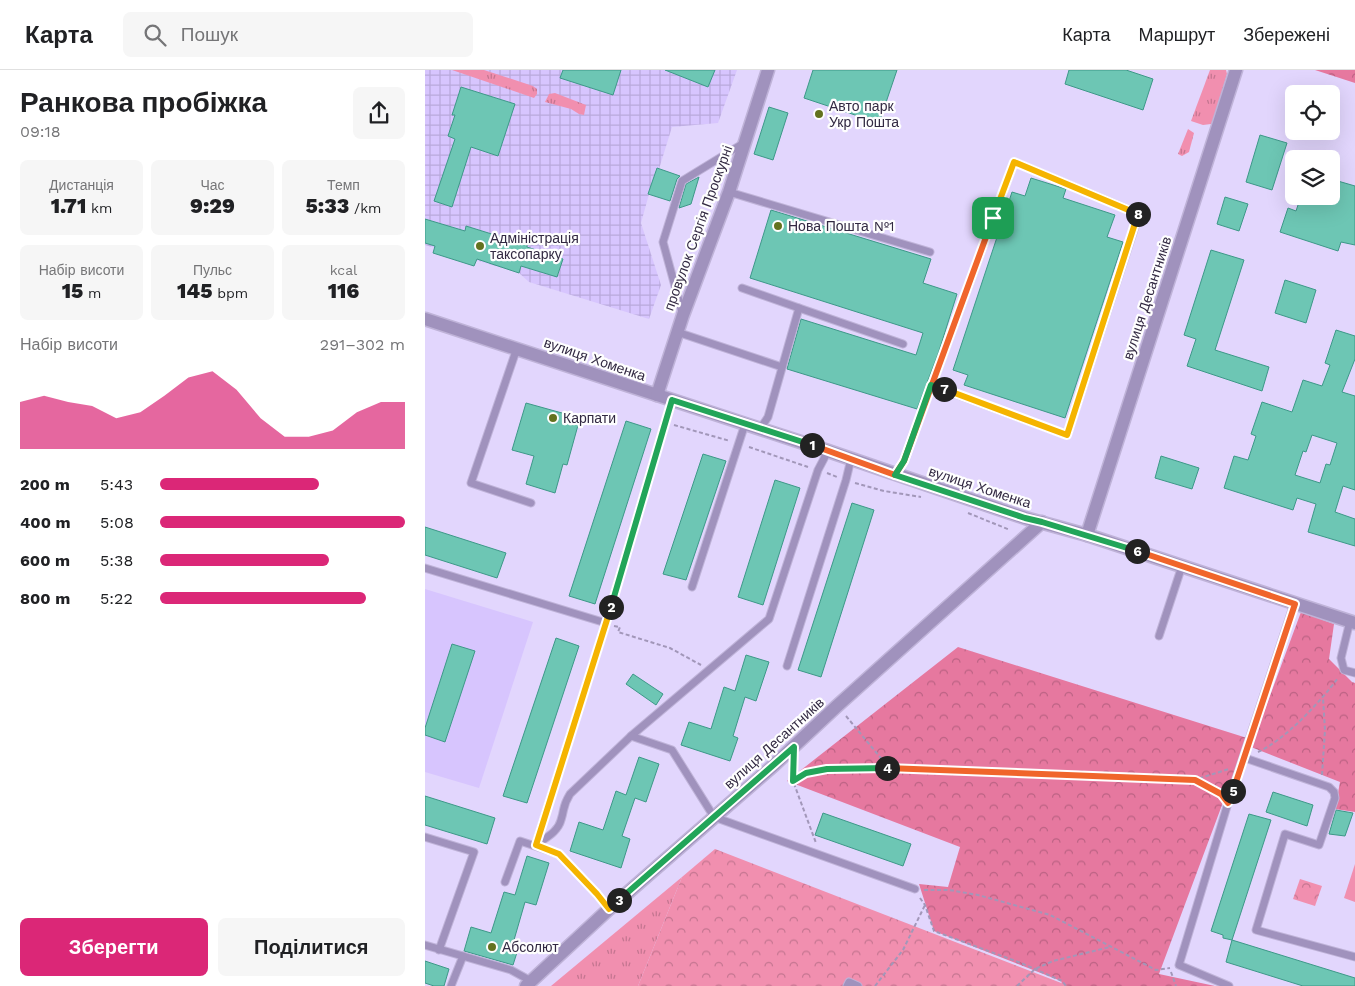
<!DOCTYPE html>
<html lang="uk">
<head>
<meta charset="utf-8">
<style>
  body { margin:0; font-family:"Work Sans",sans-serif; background:#f6f6f6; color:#202124; height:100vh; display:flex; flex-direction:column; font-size:19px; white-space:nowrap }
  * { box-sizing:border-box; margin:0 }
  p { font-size:16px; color:#757577 }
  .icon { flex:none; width:28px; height:28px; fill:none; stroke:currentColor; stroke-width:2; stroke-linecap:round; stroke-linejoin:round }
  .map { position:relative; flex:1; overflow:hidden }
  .details { display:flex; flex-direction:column; background:#fff; width:425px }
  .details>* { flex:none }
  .buttons { position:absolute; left:860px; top:15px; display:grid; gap:10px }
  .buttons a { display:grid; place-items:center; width:55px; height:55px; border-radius:8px; background:#fff; box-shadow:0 5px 20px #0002; font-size:25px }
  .pin { position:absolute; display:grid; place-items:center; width:42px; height:42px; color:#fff; margin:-21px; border-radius:10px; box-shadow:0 2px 8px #0006 }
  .km { position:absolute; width:25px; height:25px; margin:-12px; border-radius:50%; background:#222; color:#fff; font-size:14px; line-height:25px; text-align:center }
  .round { display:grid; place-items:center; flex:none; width:52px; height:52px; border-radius:8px; background:#f6f6f6 }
  .summary { display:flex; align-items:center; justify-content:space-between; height:85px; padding:0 20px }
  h1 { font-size:28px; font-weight:800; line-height:38px }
  .metrics { display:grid; grid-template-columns:repeat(3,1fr); gap:8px; height:85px; padding:5px 20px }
  .metrics div { display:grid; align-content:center; border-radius:8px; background:#f6f6f6; text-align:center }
  .metrics b { font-size:21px; font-weight:800 }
  .metrics small { font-size:14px; font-weight:400 }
  .metrics p { font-size:14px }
  .chart { height:140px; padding:10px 20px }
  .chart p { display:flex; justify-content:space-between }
  .chart svg { width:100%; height:90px; margin-top:5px; fill:#db2777; opacity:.7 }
  .primary-button { display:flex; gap:10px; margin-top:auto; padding:10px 20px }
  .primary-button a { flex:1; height:58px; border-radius:8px; background:#db2777; color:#fff; font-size:20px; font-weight:800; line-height:58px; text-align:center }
  .primary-button a+a { background:#f6f6f6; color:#202124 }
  ul { padding:0 20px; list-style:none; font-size:16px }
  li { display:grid; grid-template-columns:80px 60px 1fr; align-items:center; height:38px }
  li i { height:12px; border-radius:6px; background:#db2777 }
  header { display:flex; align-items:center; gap:30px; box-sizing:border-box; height:70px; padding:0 25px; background:#fff; border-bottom:1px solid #e0e0e0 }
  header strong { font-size:24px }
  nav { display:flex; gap:28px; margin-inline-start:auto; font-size:18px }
  .search { width:350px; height:45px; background:#f6f6f6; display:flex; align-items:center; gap:12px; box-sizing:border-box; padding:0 18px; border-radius:8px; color:#757577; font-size:19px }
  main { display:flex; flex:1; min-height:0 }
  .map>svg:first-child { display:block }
  .built { fill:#d7c5fe }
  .industrial { fill:url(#industrial-grid) }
  .grass { fill:url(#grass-tufts) }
  .forest { fill:url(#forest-crowns) }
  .park { fill:url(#park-crowns) }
  .garden { fill:#f18faf }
  .building { fill:#6dc6b4; stroke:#3d9888; fill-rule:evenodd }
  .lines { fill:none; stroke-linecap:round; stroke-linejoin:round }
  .service-casing { stroke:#bfb3d8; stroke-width:9 }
  .minor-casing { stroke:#bfb3d8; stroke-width:15 }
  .path { stroke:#a297b9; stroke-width:2; stroke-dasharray:4 2.5; stroke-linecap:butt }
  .service { stroke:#a092bd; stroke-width:7 }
  .minor { stroke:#a092bd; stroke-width:12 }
  .split-1-casing { stroke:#fff; stroke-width:10 }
  .split-2-casing { stroke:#fff; stroke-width:10 }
  .split-3-casing { stroke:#fff; stroke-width:10 }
  .split-4-casing { stroke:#fff; stroke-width:10 }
  .split-5-casing { stroke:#fff; stroke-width:10 }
  .split-6-casing { stroke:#fff; stroke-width:10 }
  .split-7-casing { stroke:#fff; stroke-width:10 }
  .split-8-casing { stroke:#fff; stroke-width:10 }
  .split-9-casing { stroke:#fff; stroke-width:10 }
  .split-1 { stroke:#f0652b; stroke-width:6 }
  .split-2 { stroke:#22a559; stroke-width:6 }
  .split-3 { stroke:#f5b400; stroke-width:6 }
  .split-4 { stroke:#22a559; stroke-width:6 }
  .split-5 { stroke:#f0652b; stroke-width:6 }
  .split-6 { stroke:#f0652b; stroke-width:6 }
  .split-7 { stroke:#22a559; stroke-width:6 }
  .split-8 { stroke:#f5b400; stroke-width:6 }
  .split-9 { stroke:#f5b400; stroke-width:6 }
  .poi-dot { fill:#63721f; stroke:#fefefe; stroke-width:2 }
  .labels { text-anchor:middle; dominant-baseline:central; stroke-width:4.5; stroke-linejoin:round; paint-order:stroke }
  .poi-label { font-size:14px; fill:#322942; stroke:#fefefe; text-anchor:start }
  .street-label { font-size:14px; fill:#322942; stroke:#fefefe }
</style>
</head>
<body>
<header>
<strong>Карта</strong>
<div class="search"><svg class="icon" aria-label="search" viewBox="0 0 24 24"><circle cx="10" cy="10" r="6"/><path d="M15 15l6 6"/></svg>Пошук</div>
<nav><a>Карта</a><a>Маршрут</a><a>Збережені</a></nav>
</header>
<main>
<section class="details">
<div class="summary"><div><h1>Ранкова пробіжка</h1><p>09:18</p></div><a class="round"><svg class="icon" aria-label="share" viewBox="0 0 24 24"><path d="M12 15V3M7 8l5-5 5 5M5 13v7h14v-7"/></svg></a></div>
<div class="metrics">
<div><p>Дистанція</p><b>1.71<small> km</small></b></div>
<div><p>Час</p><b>9:29</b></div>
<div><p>Темп</p><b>5:33<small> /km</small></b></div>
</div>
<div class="metrics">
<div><p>Набір висоти</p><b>15<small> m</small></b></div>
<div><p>Пульс</p><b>145<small> bpm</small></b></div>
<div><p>kcal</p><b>116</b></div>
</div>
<div class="chart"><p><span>Набір висоти</span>291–302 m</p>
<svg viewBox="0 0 160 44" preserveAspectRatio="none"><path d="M0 44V21L10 18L20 21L30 23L40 29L50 26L60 18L70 9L80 6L90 15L100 29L110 38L120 38L130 35L140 26L150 21L160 21V44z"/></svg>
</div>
<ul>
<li><b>200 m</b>5:43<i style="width:65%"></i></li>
<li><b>400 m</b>5:08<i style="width:100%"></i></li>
<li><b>600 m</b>5:38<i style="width:69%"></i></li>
<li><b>800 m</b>5:22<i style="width:84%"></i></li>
</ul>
<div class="primary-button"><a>Зберегти</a><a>Поділитися</a></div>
</section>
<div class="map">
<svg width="930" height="916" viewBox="0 0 930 916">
  <defs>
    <pattern id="industrial-grid" width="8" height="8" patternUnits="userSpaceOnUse" patternTransform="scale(1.25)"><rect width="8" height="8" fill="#d7c5fe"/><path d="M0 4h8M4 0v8" fill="none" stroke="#b9a9db"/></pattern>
    <pattern id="grass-tufts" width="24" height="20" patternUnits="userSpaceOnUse" patternTransform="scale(1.25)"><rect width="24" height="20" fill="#f18faf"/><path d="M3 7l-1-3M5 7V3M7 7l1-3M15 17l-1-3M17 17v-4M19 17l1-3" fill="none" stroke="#c47590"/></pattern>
    <pattern id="forest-crowns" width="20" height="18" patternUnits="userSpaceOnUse" patternTransform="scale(1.25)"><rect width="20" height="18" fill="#e6789f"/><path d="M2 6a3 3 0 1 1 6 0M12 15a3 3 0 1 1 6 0" fill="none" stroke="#bb6283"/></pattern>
    <pattern id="park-crowns" width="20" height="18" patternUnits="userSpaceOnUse" patternTransform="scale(1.25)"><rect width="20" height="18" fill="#f18faf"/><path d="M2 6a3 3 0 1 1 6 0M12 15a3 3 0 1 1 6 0" fill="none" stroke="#c47590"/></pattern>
  </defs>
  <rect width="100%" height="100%" fill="#e2d6fd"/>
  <!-- built -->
  <path class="built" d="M0,519L108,552L54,718L0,702Z"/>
  <!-- industrial -->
  <path class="industrial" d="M0,0H312L293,53L247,57L234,99H231L216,153L236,215L224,249L104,212L94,203L0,175Z"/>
  <!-- grass -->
  <g class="grass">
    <path d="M27,0H59L108,16L112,19V24L109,28Z"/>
    <path d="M785,0H801L802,4L789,49L786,54L778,55L766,51Z"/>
    <path d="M130,23L161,35L159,45L154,44L146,39L120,32L124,24Z"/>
    <path d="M763,59L769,63L764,82L757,86L753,84Z"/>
    <path d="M257,807L213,916H126Z"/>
  </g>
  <!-- forest -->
  <g class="forest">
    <path d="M890,0H930V13Z"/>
    <path d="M876,542L909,554L904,589L927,612L930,613V742L910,739L915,712L826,677Z"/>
    <path d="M533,577L822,668L734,904L790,916H638L636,911L509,861L494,814L523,817L535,777L362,711Z"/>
  </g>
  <!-- park -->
  <g class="park">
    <path d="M290,779L644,916H213L257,807Z"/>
    <path d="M875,809L897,816L890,836L868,829Z"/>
  </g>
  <!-- garden -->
  <path class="garden" d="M930,794V832L919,828Z"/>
  <!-- building -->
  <g class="building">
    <path d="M138,0H196L188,25L135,8Z"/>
    <path d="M240,0H290L283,17Z"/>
    <path d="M388,0H472L454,53L379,28Z"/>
    <path d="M644,0H701L728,9L718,40L640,14Z"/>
    <path d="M36,17L90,34L73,86L46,77L27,137L9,131L30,69L23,66L30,45H27Z"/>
    <path d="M344,37L363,43L348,90L329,84Z"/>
    <path d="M835,65L862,73L847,120L821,112Z"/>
    <path d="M232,98L255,106L252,109L245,131L223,124Z"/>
    <path d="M274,107L266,134L254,138L261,114Z"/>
    <path d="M606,108L641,119L638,128L690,145L682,167L698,172L640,348L539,315L543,305L528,300L587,122L600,126Z"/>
    <path d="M906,109L930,116V175L916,172L913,181L855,162L863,138L871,141L876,126H906Z"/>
    <path d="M800,127L823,134L814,161L792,154Z"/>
    <path d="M346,140L506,189L498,213L532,224L513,284L492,339L362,299L376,249L491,285L498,263L325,208Z"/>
    <path d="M0,149L40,161L41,156L102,175V177L138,189L132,207L96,196L94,203L52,189L49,196L8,183L10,176L0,173Z"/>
    <path d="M786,180L819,190L790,280L844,297L837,321L762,296L771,269L759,265Z"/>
    <path d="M860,210L891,220L881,253L850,243Z"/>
    <path d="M911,260L930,266V289L917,322L930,326V420L918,416L910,442L930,449V476L883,462L891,434L872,428L868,440L799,418L809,386L823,390L831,366L826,364L837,332L867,342L878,310L897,316L905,295L900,293ZM887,365L912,373L905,395L901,394L895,413L870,405L878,381L881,382Z"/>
    <path d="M101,333L155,348L142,395L138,394L130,423L101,414L109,386L87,380Z"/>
    <path d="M201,351L226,359L170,534L144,526Z"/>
    <path d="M278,384L301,391L261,510L238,504Z"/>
    <path d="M736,386L774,398L767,419L730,408Z"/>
    <path d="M350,410L375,418L338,535L313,527Z"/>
    <path d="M427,433L449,440L396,607L373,600Z"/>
    <path d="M0,457L81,483L72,508L0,485Z"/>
    <path d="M131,568L154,576L102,733L78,726Z"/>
    <path d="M27,574L50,581L20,672L0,665V658Z"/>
    <path d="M321,585L344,592L331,631L320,627L308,666L313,668L305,691L256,675L264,652L286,659L299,617L310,621Z"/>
    <path d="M208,604L238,624L231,635L201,614Z"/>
    <path d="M214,687L234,694L221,732L210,728L197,766L205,769L196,798L145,781L154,752L178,760L191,721L201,725Z"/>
    <path d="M848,722L888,735L882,756L841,742Z"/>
    <path d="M0,726L70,748L62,774L0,755Z"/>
    <path d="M911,740L928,743L920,766L904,764Z"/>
    <path d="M398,743L486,774L478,796L390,765Z"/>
    <path d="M824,744L846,750L807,870L798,868V865L786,861Z"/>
    <path d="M102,786L124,793L111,835L100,832L89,870L95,873L88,895L39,881L46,857L66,863L79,822L90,825Z"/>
    <path d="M807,870L930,908V916H878L801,892Z"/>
    <path d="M0,891L24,899L19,916H9L0,913Z"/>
  </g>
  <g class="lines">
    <defs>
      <g id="service">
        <path d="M304,122L505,182"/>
        <path d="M317,218L374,238"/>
        <path d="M257,242L238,172L257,111L319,73"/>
        <path d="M252,262L357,297"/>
        <path d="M92,278L46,413L106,433"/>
        <path d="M335,359L343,347L374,238L478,274"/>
        <path d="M470,405L479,391L589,92L714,144L642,365L506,315"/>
        <path d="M0,498L181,553"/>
        <path d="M267,517L320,354"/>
        <path d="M925,551L916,588L919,600L930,603"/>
        <path d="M734,566L757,496"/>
        <path d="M362,596L421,410L426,389"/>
        <path d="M206,666L344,549L393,400L403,381"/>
        <path d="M820,688L904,717L909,722L910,728L894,775L860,764L831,860L930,887"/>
        <path d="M0,767L49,782L14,880"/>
        <path d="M111,774L181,553L247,330"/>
        <path d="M111,775C120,768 133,762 136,750C140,738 137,737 145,724L206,666L247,680L289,747L490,819"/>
        <path d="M80,812L95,771L134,784L172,824L184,839"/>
        <path d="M0,875L86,900L106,911"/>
        <path d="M26,916L38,886"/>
        <path d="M422,916L424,912L433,916"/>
        <path d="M804,916L754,895L803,733L869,534"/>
      </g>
      <g id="minor">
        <path d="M0,249L403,381L600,448L662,465L930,553"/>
        <path d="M232,325L258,245L304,122L343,0"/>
        <path d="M662,465L811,0"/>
        <path d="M101,916L184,839L349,695L412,636L617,452"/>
      </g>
    </defs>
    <!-- service casing -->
    <use href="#service" class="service-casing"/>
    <!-- minor casing -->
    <use href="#minor" class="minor-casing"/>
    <!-- path -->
    <g class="path">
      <path d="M249,355L305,371"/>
      <path d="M324,377L383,397"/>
      <path d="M402,403L412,407"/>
      <path d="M430,413L459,421L496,427"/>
      <path d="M543,443L585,460"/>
      <path d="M189,556L195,557L193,562L245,578L276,595"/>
      <path d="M421,646L464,698"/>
      <path d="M833,682C860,670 896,631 913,608"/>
      <path d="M368,694V711L391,773"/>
      <path d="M897,705L900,660L898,628"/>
      <path d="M769,710L796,724"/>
      <path d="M368,711L381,703L402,699L464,698L769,710L804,699"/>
      <path d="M499,820H524L553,825L625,845L731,900L745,898"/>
      <path d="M495,828L500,835L509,861L596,893L637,911L641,916"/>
      <path d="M746,902L751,916"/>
      <path d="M450,916L478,880L500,835"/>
      <path d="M592,916L610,899L628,891L685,877"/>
    </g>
    <!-- service -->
    <use href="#service" class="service"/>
    <!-- minor -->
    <use href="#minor" class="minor"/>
  </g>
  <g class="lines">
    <defs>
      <path id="split-1" d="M387,375L470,405L479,391L568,148"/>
      <path id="split-2" d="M186,537L247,330L387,375"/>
      <path id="split-3" d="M186,537L111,775L134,784L172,824L184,839L194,830"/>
      <path id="split-4" d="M194,830L369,677L368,711L381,703L402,699L462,698"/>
      <path id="split-5" d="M462,698L770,710L796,724L803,733L808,721"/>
      <path id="split-6" d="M712,481L870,534L808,721"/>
      <path id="split-7" d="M519,319L506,315L479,391L470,405L600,448L617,452L712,481"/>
      <path id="split-8" d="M519,319L642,365L713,144"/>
      <path id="split-9" d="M568,148L589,92L713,144"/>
    </defs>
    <!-- split-1 casing -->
    <use href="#split-1" class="split-1-casing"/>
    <!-- split-2 casing -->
    <use href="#split-2" class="split-2-casing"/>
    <!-- split-3 casing -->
    <use href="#split-3" class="split-3-casing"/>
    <!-- split-4 casing -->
    <use href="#split-4" class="split-4-casing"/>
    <!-- split-5 casing -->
    <use href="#split-5" class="split-5-casing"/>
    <!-- split-6 casing -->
    <use href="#split-6" class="split-6-casing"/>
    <!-- split-7 casing -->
    <use href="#split-7" class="split-7-casing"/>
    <!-- split-8 casing -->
    <use href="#split-8" class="split-8-casing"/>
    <!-- split-9 casing -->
    <use href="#split-9" class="split-9-casing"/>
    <!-- split-1 -->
    <use href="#split-1" class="split-1"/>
    <!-- split-2 -->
    <use href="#split-2" class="split-2"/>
    <!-- split-3 -->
    <use href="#split-3" class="split-3"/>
    <!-- split-4 -->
    <use href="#split-4" class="split-4"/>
    <!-- split-5 -->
    <use href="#split-5" class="split-5"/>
    <!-- split-6 -->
    <use href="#split-6" class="split-6"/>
    <!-- split-7 -->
    <use href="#split-7" class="split-7"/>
    <!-- split-8 -->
    <use href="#split-8" class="split-8"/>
    <!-- split-9 -->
    <use href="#split-9" class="split-9"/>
  </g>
  <!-- markers -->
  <g class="poi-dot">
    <circle cx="394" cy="44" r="5"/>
    <circle cx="353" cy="156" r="5"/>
    <circle cx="55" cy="176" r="5"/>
    <circle cx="128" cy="348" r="5"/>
    <circle cx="67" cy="877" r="5"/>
  </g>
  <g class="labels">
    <!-- poi labels -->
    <g class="poi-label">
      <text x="404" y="36">Авто парк<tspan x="404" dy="16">Укр Пошта</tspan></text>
      <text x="363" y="156">Нова Пошта №1</text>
      <text x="65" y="168">Адміністрація<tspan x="65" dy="16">таксопарку</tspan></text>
      <text x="138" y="348">Карпати</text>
      <text x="77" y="877">Абсолют</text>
    </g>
    <!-- street labels -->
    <g class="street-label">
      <text transform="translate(273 158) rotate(-70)">провулок Сергія Проскурні</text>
      <text transform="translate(722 228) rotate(-72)">вулиця Десантників</text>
      <text transform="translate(170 289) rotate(19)">вулиця Хоменка</text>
      <text transform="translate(555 417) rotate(18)">вулиця Хоменка</text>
      <text transform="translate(349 673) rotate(-42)">вулиця Десантників</text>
    </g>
  </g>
</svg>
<div class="buttons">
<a><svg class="icon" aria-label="locate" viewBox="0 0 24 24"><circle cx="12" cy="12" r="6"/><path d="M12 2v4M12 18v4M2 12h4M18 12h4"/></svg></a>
<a><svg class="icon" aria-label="layers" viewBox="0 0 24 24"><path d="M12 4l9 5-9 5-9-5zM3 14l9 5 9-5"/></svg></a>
</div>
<div class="pin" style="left:568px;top:148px;background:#1e9e55"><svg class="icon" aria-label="arrive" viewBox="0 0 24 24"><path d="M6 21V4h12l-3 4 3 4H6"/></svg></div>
<b class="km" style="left:387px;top:375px">1</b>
<b class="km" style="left:186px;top:537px">2</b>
<b class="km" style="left:194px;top:830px">3</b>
<b class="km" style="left:462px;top:698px">4</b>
<b class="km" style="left:808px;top:721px">5</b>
<b class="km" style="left:712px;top:481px">6</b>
<b class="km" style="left:519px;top:319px">7</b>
<b class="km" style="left:713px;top:144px">8</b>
</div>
</main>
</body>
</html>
